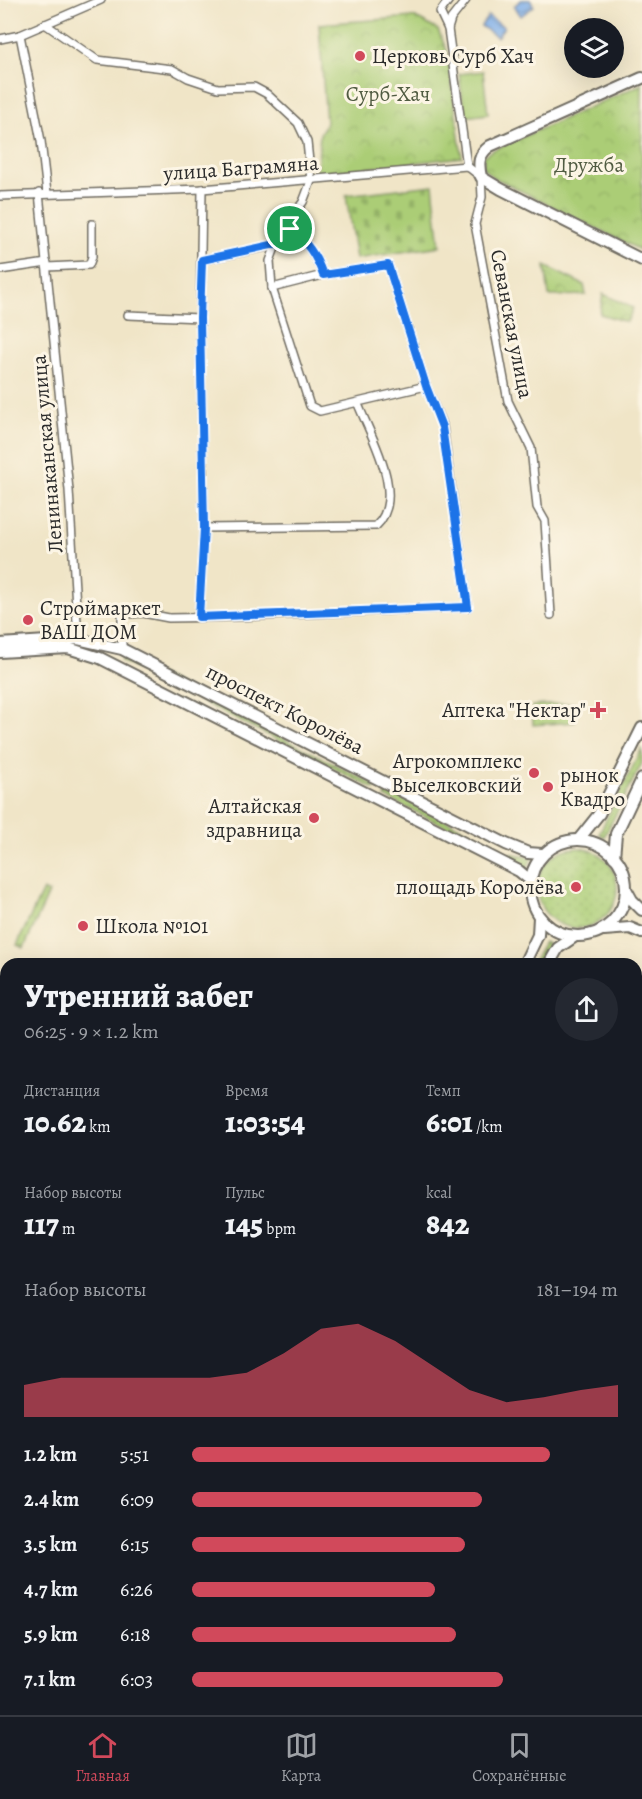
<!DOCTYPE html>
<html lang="ru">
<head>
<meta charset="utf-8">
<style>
  body { margin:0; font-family:Alegreya,serif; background:#242831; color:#f1f3f6; height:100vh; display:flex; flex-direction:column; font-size:22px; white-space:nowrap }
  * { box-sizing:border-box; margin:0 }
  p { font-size:20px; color:#9ea1a6 }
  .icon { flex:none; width:33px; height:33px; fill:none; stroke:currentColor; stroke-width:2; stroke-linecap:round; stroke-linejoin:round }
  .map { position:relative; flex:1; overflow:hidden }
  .panel { position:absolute; left:0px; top:958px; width:642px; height:758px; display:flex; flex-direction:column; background:#171b24; border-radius:18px 18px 0 0; box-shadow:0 6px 24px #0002 }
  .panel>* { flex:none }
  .tools { position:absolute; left:564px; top:18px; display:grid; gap:12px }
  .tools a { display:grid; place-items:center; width:60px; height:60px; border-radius:50%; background:#171b24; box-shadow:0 6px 24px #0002; font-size:30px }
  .pin { position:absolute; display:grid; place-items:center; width:51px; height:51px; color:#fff; margin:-26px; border:3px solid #fff; border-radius:50%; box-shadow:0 2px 6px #0007 }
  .round { display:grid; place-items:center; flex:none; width:63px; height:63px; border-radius:32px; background:#242831 }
  .head { display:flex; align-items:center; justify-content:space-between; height:102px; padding:0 24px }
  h1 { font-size:33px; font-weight:800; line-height:45px }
  .stats { display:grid; grid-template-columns:repeat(3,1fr); gap:9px; height:102px; padding:6px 24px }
  .stats div { display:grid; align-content:center }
  .stats b { font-size:30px; font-weight:800 }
  .stats small { font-size:16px; font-weight:400 }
  .stats p { font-size:16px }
  .chart { height:168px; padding:12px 24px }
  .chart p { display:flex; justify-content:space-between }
  .chart svg { width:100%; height:108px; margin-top:6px; fill:#d1495b; opacity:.7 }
  ul { padding:0 24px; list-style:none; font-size:20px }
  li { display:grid; grid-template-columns:96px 72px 1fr; align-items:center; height:45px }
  li i { height:15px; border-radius:8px; background:#d1495b }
  .dock { display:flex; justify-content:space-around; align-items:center; height:84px; border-top:2px solid #363941; background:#171b24; font-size:16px; color:#9ea1a6 }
  .dock a { display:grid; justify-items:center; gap:3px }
  .dock .on { color:#d1495b }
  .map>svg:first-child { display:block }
  .grass { fill:url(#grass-dots); stroke:#6b7c50; stroke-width:1.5 }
  .cemetery { fill:url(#cemetery-stones); stroke:#6b7c50; stroke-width:1.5 }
  .park { fill:url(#park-crowns); stroke:#6b7c50; stroke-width:1.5 }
  .pitch { fill:#abcd76; stroke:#6b7c50; stroke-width:1.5 }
  .water { fill:url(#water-waves); stroke:#546c8a; stroke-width:1.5 }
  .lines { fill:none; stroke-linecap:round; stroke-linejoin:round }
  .street-casing { stroke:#706c62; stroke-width:10 }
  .secondary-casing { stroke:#706c62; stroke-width:14 }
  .primary-casing { stroke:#706c62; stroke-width:14 }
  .street { stroke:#fff; stroke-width:7 }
  .secondary { stroke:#fff; stroke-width:10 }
  .primary { stroke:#fff; stroke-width:10 }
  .route-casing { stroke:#fff; stroke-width:12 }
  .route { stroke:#1a73e8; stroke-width:8 }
  .poi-dot { fill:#d1495b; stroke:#fcf5e5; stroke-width:2 }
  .labels { text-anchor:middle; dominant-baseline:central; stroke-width:6; stroke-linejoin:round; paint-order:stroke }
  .poi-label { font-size:21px; fill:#2b2b2b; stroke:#fcf5e5; text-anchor:start }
  .park-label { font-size:21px; fill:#515c42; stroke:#fcf5e5 }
  .street-label { font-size:21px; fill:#2b2b2b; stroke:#fcf5e5 }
</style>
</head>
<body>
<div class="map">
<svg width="642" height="1715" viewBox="0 0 642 1715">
  <defs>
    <pattern id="grass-dots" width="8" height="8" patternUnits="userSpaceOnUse" patternTransform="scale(1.5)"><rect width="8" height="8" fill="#abcd76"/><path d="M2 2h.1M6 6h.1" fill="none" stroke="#93b066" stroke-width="1.8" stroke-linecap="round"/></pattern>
    <pattern id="cemetery-stones" width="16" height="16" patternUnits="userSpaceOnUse" patternTransform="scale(1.5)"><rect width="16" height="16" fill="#abcd76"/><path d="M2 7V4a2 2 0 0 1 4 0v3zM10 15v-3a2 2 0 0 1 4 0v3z" fill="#93b066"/></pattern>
    <pattern id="park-crowns" width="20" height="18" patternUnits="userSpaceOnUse" patternTransform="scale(1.5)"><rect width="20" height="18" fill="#abcd76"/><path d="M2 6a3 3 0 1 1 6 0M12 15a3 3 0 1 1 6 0" fill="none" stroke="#93b066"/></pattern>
    <pattern id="water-waves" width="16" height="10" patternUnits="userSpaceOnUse" patternTransform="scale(1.5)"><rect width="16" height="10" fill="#7eaee9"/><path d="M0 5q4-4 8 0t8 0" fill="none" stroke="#678ebd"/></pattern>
  </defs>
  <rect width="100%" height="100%" fill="#fcf5e5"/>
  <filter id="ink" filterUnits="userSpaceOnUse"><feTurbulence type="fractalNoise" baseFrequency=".0167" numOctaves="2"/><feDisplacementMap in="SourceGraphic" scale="12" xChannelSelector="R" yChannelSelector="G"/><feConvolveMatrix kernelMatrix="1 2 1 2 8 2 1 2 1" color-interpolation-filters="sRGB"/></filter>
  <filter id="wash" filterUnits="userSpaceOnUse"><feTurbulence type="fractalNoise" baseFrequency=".008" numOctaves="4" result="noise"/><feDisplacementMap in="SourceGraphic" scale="24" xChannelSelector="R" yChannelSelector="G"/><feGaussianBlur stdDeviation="1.35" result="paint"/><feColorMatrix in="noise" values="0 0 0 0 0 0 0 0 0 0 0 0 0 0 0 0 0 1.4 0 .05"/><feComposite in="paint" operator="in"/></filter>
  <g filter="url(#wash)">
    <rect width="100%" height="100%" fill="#f0e5c7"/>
    <!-- grass -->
    <g class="grass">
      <path d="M123,656L375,785L374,789L121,661Z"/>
      <path d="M642,748V763L604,837L599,834Z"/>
      <path d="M388,791L501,848L500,853L385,797Z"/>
      <circle cx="577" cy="888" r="40"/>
      <path d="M510,853L532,858L526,870L507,858Z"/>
      <path d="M43,890L49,893L24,948L17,945Z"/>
      <path d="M544,942L549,945L540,964H533Z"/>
    </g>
    <!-- cemetery -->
    <path class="cemetery" d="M433,185L440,246L356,259L346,195Z"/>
    <!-- park -->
    <g class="park">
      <path d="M414,17L438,30L447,51L462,157L317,174L320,134L326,123L319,24Z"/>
      <path d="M642,84V251L493,177L483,168L484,156L491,151Z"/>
      <path d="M545,266L584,285L586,295L549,296Z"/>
      <path d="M603,294L633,308L627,322L600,314Z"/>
    </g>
    <!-- pitch -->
    <g class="pitch">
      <path d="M483,71L488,114L465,117L459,74Z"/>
      <path d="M573,703L575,722L533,725L532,706Z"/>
      <path d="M6,1633V1710H571L570,1715H0V1648Z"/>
    </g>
    <!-- water -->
    <g class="water">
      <path d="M521,0H530L534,6L521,16L514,6Z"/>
      <path d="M488,16L504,27L497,37L481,26Z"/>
    </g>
  </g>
  <g filter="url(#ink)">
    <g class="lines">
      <defs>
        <g id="street">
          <path d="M466,0L451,19L448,29L467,166"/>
          <path d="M45,24L97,60L172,69L188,78L218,88L254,87L267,94L298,123L307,142L311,181L303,202L292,217L285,239L276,245L202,260"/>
          <path d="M448,29L440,12L449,0"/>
          <path d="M20,35L41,141L47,193"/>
          <path d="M0,39L20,35L101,0"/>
          <path d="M39,193L69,490L78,639"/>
          <path d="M0,196L202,189L467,166L481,177L482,197L475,224L508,401L531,448L537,507L545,521L551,615"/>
          <path d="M290,229C307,243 316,255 323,275"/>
          <path d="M276,245L270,261L272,288L310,406L320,411L426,386"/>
          <path d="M47,267L89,265L92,257V224"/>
          <path d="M0,270L47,263"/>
          <path d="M128,315L200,318"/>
          <path d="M204,528L376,526C407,497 371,437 358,404"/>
          <path d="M199,617L204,528L200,318L202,189"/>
          <path d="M122,649V617L125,614L143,613L169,618L233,617L468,607L443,427L426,386L388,265L323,275L272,288"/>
        </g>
        <g id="secondary">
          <path d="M642,78L490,146C478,155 478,163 481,177L501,189L642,260"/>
          <path d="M524,964L538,935L539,917"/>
          <path d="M549,964L558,948L574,937"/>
          <path d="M0,1228L6,1231"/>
        </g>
        <g id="primary">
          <path d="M0,644L78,639L122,649L506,844L528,853L542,854"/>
          <path d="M0,652L68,648L100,658L519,871L530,880"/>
          <path d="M579,839L599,814L642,728"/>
          <circle cx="578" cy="888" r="48"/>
          <path d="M614,857L616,834L642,779"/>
          <path d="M626,889L632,900L642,910"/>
          <path d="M604,930L630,928L642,933"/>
        </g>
      </defs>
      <!-- street casing -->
      <use href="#street" class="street-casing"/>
      <!-- secondary casing -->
      <use href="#secondary" class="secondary-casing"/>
      <!-- primary casing -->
      <use href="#primary" class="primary-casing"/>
      <!-- street -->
      <use href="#street" class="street"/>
      <!-- secondary -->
      <use href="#secondary" class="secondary"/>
      <!-- primary -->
      <use href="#primary" class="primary"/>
    </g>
  </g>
  <g class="lines" filter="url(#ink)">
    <defs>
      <path id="route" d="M290,229C307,242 316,255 323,275L388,265L426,386L442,427L468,607L199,617L204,528L200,318L202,260L276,244L285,239Z"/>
    </defs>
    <!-- route casing -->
    <use href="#route" class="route-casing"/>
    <!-- route -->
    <use href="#route" class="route"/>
  </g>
  <!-- markers -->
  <g class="poi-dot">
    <circle cx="360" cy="56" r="6"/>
    <circle cx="28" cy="620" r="6"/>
    <path d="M595 701h6v6h6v6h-6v6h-6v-6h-6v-6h6z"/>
    <circle cx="534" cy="773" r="6"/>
    <circle cx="548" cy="787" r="6"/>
    <circle cx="314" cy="818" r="6"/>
    <circle cx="576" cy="887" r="6"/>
    <circle cx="83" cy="926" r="6"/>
  </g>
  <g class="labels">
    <!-- poi labels -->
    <g class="poi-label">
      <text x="372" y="56">Церковь Сурб Хач</text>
      <text x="40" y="608">Строймаркет<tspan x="40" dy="24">ВАШ ДОМ</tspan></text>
      <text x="586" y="710" text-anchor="end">Аптека "Нектар"</text>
      <text x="522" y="761" text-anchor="end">Агрокомплекс<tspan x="522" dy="24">Выселковский</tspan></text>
      <text x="560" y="775">рынок<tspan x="560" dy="24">Квадро</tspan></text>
      <text x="302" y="806" text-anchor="end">Алтайская<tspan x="302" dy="24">здравница</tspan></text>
      <text x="564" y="887" text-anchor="end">площадь Королёва</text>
      <text x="95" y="926">Школа №101</text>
    </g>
    <!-- park labels -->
    <g class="park-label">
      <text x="388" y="94">Сурб-Хач</text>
      <text x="589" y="165">Дружба</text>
    </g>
    <!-- street labels -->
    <g class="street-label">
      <text transform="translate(241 168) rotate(-4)">улица Баграмяна</text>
      <text transform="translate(512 324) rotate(79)">Севанская улица</text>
      <text transform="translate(47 454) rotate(-95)">Ленинаканская улица</text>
      <text transform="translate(285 709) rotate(27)">проспект Королёва</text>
    </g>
  </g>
</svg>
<div class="tools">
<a><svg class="icon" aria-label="layers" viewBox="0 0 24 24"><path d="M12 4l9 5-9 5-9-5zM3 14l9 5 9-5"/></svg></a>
</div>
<div class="pin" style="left:290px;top:229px;background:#1e9e55"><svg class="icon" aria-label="arrive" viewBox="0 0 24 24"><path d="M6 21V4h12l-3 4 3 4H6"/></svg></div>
<section class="panel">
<div class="head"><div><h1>Утренний забег</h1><p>06:25 · 9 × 1.2 km</p></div><a class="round"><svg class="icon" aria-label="share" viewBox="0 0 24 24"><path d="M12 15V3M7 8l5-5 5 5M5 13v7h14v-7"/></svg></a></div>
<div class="stats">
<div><p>Дистанция</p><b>10.62<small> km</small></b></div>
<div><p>Время</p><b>1:03:54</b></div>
<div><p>Темп</p><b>6:01<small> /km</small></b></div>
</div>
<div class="stats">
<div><p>Набор высоты</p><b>117<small> m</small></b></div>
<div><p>Пульс</p><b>145<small> bpm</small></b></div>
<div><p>kcal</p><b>842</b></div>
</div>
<div class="chart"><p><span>Набор высоты</span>181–194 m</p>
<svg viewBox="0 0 160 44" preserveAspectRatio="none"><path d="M0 44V31L10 28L20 28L30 28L40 28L50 28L60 26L70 18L80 8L90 6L100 13L110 23L120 33L130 38L140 36L150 33L160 31V44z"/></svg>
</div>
<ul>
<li><b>1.2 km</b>5:51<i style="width:84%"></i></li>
<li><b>2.4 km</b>6:09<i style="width:68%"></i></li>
<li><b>3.5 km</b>6:15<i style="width:64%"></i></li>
<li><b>4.7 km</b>6:26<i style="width:57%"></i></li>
<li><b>5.9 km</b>6:18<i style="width:62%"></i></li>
<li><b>7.1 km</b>6:03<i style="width:73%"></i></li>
</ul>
</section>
</div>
<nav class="dock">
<a class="on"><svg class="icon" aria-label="home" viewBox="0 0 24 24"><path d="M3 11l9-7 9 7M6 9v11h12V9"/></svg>Главная</a>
<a><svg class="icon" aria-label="map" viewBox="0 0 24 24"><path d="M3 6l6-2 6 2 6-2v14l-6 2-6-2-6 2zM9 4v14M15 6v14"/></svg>Карта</a>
<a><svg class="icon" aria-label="saved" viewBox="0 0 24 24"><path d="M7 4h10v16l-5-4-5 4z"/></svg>Сохранённые</a>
</nav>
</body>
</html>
